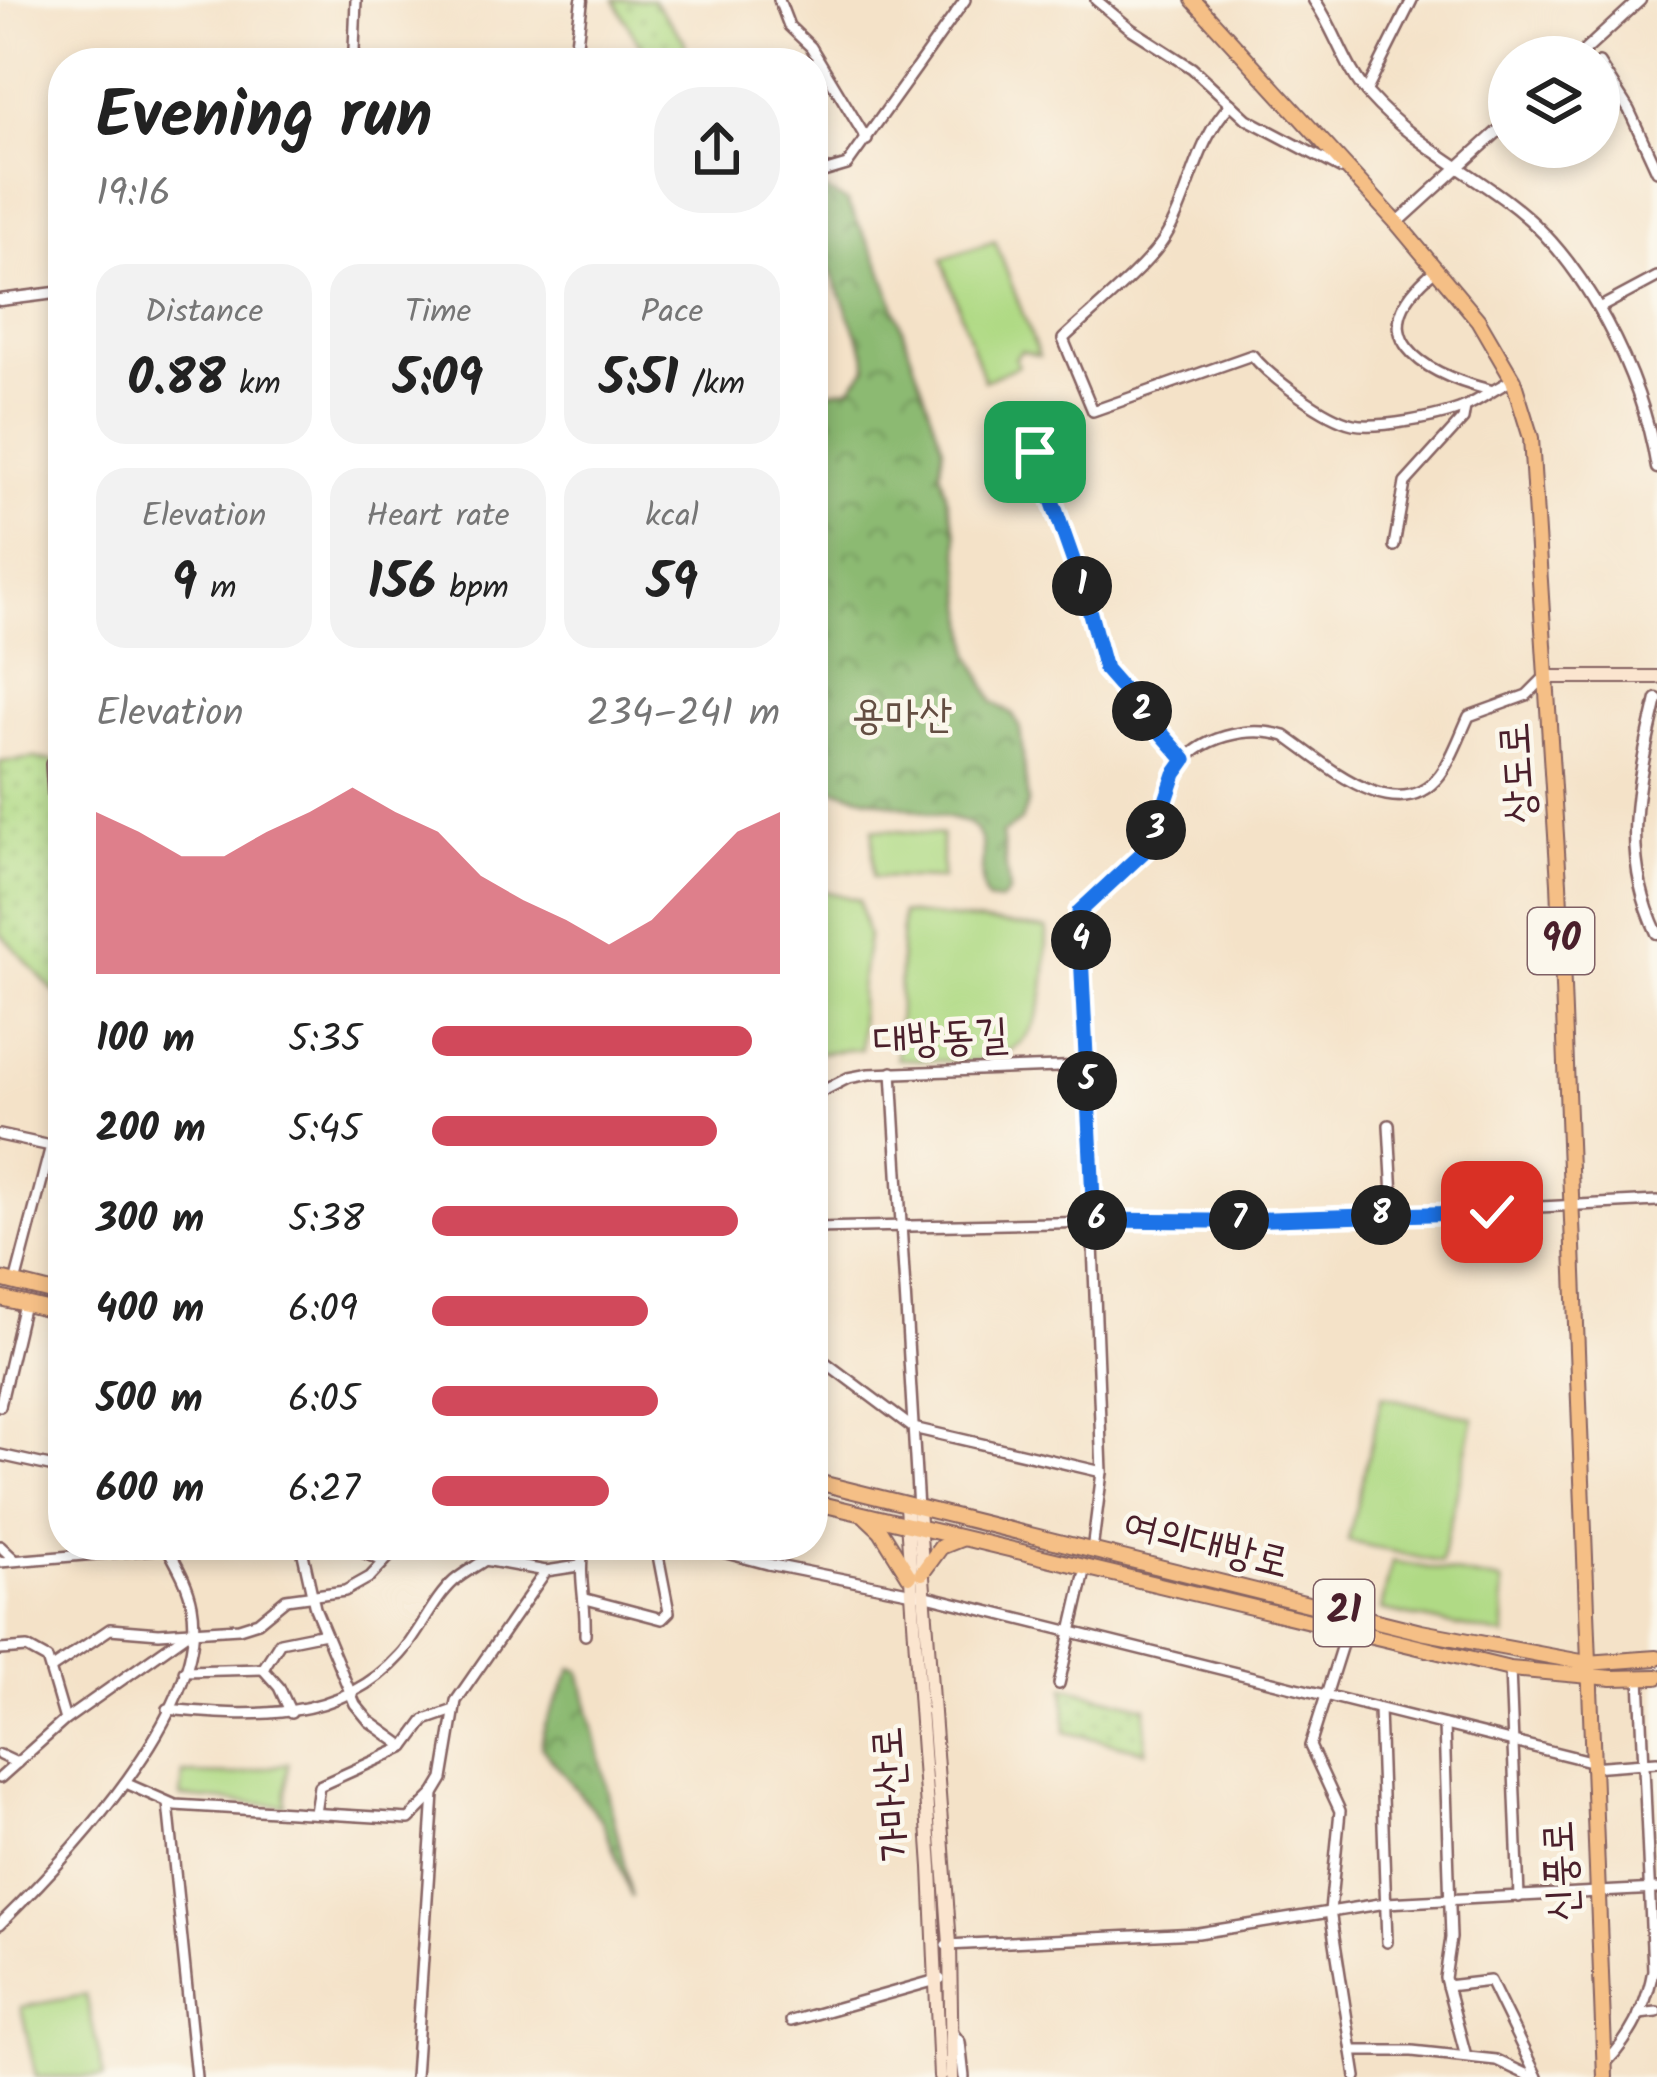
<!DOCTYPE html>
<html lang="en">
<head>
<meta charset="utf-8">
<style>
  body { margin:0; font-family:Kalam,"Poor Story",sans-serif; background:#f2f2f2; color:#222; height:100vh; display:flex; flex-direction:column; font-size:45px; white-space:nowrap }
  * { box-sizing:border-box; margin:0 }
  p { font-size:39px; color:#767676 }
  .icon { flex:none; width:66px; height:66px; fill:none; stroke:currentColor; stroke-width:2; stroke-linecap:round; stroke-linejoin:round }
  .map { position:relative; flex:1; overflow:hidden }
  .sheet { position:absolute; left:48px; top:48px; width:780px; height:1512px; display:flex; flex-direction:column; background:#fff; border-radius:48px; box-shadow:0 6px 18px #0003 }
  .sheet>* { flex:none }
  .buttons { position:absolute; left:1488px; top:36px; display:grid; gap:24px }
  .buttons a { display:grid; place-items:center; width:132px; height:132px; border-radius:50%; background:#fff; box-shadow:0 6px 18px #0003; font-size:60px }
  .pin { position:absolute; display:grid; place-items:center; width:102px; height:102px; color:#fff; margin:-51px; border-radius:24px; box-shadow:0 6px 18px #0006 }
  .km { position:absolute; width:60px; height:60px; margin:-30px; border-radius:50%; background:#222; color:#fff; font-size:33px; line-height:60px; text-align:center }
  .round { display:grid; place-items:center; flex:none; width:126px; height:126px; border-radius:48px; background:#f2f2f2 }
  .head { display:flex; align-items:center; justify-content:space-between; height:204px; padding:0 48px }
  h1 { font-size:66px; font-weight:700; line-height:90px }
  .metrics { display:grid; grid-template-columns:repeat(3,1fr); gap:18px; height:204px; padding:12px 48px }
  .metrics div { display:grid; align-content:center; border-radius:30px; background:#f2f2f2; text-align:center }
  .metrics b { font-size:51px; font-weight:700 }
  .metrics small { font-size:33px; font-weight:400 }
  .metrics p { font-size:33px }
  .chart { height:336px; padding:24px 48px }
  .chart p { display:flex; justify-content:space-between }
  .chart svg { width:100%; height:216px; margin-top:12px; fill:#d1495b; opacity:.7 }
  ul { padding:0 48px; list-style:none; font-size:39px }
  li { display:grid; grid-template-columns:192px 144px 1fr; align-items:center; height:90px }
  li i { height:30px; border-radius:15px; background:#d1495b }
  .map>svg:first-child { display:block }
  .grass { fill:#b0da85; stroke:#7d7c58; stroke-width:3 }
  .forest { fill:url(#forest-crowns); stroke:#6b6c4e; stroke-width:3 }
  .park { fill:url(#park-dots); stroke:#7d7c58; stroke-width:3 }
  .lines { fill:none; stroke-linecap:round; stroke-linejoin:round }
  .minor-casing { stroke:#866362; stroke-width:14 }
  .tertiary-casing { stroke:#866362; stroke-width:15 }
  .secondary-casing { stroke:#866362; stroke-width:16 }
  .primary-casing { stroke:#866362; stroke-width:18 }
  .minor { stroke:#fff; stroke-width:9 }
  .tertiary { stroke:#fff; stroke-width:10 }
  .secondary { stroke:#fbe5cf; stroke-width:12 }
  .primary { stroke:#f5bf86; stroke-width:14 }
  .route-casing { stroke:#fff; stroke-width:24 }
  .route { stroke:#1a73e8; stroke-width:15 }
  .labels { text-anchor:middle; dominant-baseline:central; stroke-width:9; stroke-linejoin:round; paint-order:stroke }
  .shield { fill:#fbf7ec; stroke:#7f6065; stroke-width:3 }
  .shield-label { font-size:39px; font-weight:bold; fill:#4a1f2b }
  .park-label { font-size:42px; fill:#644e42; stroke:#fbf7ec }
  .street-label { font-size:42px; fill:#4a1f2b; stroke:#fbf7ec }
</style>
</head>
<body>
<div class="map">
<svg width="1657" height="2077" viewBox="0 0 1657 2077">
  <defs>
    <pattern id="forest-crowns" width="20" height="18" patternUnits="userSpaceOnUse" patternTransform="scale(3)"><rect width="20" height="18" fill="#8cba72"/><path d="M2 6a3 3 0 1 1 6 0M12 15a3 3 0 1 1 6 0" fill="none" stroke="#74975e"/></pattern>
    <pattern id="park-dots" width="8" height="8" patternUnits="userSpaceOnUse" patternTransform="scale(3)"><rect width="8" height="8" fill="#b0da85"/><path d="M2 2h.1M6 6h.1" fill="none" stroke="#99bb73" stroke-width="1.8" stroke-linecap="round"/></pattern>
  </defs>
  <rect width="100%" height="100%" fill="#fbf7ec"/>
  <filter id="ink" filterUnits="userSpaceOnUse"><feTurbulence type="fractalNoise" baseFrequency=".00833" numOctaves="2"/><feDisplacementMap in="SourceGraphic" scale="24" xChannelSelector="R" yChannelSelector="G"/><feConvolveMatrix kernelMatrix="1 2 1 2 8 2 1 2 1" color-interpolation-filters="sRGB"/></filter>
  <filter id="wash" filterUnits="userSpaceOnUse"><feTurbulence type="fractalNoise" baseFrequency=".004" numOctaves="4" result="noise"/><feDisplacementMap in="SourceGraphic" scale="48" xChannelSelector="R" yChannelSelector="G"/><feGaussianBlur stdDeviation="2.7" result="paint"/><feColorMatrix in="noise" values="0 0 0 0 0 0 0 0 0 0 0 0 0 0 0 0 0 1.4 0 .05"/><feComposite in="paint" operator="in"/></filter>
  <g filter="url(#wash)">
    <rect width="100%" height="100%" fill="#f4e2c8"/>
    <!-- grass -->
    <g class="grass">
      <path d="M995,241L1039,356L1021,351L1015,358L1018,366L984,381L942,259Z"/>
      <path d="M873,829L942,835V879L873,877Z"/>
      <path d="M813,888L859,900L868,937L860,989L861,1049L813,1053Z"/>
      <path d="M902,913L1047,929C1046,980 1049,1050 983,1060C956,1064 924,1059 897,1059Z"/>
      <path d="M1382,1396L1474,1418L1441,1563L1348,1541Z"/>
      <path d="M1392,1561L1502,1582L1505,1636L1381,1610Z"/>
      <path d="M288,1763L285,1806L181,1797L183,1774L235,1775Z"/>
      <path d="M86,1995L104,2077H36L21,2007Z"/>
    </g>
    <!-- forest -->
    <g class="forest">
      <path d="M815,185L846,201L880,264L943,447L940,471L957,534L971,654L993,702L1013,715L1020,728L1028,802L1021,821L1002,834L1009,892L1000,902L987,900C972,875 997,843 968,823L813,784V388L820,393L850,388L867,367L865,353L813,230Z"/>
      <path d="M572,1668L580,1671L632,1898L602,1821L541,1746L545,1725Z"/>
    </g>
    <!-- park -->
    <g class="park">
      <path d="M614,0H653L684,40L689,63H650Z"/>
      <path d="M35,758L63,763V1001L0,933V762Z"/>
      <path d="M1065,1687L1146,1707L1145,1751L1066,1732Z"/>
    </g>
  </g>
  <g filter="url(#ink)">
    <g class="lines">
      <defs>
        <g id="minor">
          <path d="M356,0L354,50L358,63"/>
          <path d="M779,0L789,26L811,47L867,140"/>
          <path d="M1096,0L1131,29L1192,68L1247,119L1342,169"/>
          <path d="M1599,63L1629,110L1657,171"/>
          <path d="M1366,92L1412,0"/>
          <path d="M1231,104C1195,141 1191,196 1164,239C1146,268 1089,314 1063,339L1093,411L1252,355C1270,377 1325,418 1353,424C1377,429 1441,417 1464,407C1481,400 1496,387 1513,380"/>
          <path d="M813,175L847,165L965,0"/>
          <path d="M1434,271C1357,335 1422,373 1490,390"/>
          <path d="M1599,308L1657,277"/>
          <path d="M1035,452L1083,591L1105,669L1185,760"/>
          <path d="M1394,546L1405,483L1463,419L1465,407"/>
          <path d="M63,747L51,764L53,795L63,810"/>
          <path d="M1086,1066L1102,1472L1092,1551"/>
          <path d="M892,1072L918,1509"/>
          <path d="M813,1096L848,1078L869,1074L1086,1066L1079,912C1098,894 1141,863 1152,841C1163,819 1165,792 1177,771C1198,736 1249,725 1285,736C1323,762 1397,831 1440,775C1452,759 1460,735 1469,716L1527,695L1545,677"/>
          <path d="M1389,1125L1394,1214"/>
          <path d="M0,1135L51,1146L15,1283"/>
          <path d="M813,1228L1344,1217L1657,1201"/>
          <path d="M813,1353L913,1428L1102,1472"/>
          <path d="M0,1406L24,1304"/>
          <path d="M0,1455L63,1469"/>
          <path d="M301,1545L315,1608L355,1704L369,1721L405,1747"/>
          <path d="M346,1545L383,1561"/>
          <path d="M584,1545C577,1575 587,1604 585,1635"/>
          <path d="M696,1545L768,1564L923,1595L1590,1761"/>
          <path d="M0,1546L15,1560"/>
          <path d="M0,1562L168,1548L295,1545"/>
          <path d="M586,1599L662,1619L669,1612L656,1545"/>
          <path d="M1346,1632L1310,1746L1340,1811L1330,1911L1356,2077"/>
          <path d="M0,1650L27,1648L47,1659L65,1720"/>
          <path d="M52,1668L110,1629L159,1633L239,1628L258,1622L286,1599L345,1591L370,1577L400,1545"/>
          <path d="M263,1669L280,1642L325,1633"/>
          <path d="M263,1669L279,1687L291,1713"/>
          <path d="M1510,1669L1519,1897"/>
          <path d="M184,1671L263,1669"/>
          <path d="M1059,1684L1086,1567"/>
          <path d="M168,1709C250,1717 339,1723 400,1655C420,1633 432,1601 454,1581C463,1573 475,1567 485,1560L546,1571"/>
          <path d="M1379,1709L1387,1942"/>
          <path d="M1444,1725L1451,1938L1445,1978L1466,2056"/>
          <path d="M0,1755L17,1763"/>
          <path d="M1591,1767L1657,1762"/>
          <path d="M0,1778L65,1720L185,1635"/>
          <path d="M125,1783L175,1805L409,1819L434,1794"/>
          <path d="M168,1803L196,2077"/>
          <path d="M315,1813L319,1786L405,1747L425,1720L451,1711"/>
          <path d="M0,1924C67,1858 211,1707 192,1605C188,1583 176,1564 166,1545"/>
          <path d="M946,1945L1198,1933L1386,1903L1657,1889"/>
          <path d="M1447,1986L1490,1981L1537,2077"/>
          <path d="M1639,2014L1657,2012"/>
          <path d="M791,2021L940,1979"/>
          <path d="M952,2032L960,2042L964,2077"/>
          <path d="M1352,2051H1412L1496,2060L1532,2077"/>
          <path d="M1605,2064C1630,2038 1647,2005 1653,1970L1640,1677"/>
          <path d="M415,2077L434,1794L443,1779L456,1701L546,1571L579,1566"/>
        </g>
        <g id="tertiary">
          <path d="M1314,0C1335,29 1345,69 1369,95C1409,140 1460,166 1507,201C1585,258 1642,375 1657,468"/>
          <path d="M1578,57L1640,0"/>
          <path d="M567,63L576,47L582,0"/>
          <path d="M1397,223L1509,121"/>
          <path d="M0,300L63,292"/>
          <path d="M1657,699C1638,780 1619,854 1657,933"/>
        </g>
        <g id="secondary">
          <path d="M1545,677H1657"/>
          <path d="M906,1506L931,1867L940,2077"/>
          <path d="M918,1509L950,1944L952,2077"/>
        </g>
        <g id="primary">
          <path d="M1193,0L1397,223L1478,320L1513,380L1531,438L1559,883L1605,2077"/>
          <path d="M0,1279L63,1295"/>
          <path d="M0,1298L63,1313"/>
          <path d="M813,1481L1421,1632L1587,1663L1657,1658"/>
          <path d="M813,1502L1510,1669L1612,1678L1657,1677"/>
          <path d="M866,1517L881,1531L909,1576"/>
          <path d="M922,1573L941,1547L961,1539"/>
        </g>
      </defs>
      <!-- minor casing -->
      <use href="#minor" class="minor-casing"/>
      <!-- tertiary casing -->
      <use href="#tertiary" class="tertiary-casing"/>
      <!-- secondary casing -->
      <use href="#secondary" class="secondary-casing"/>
      <!-- primary casing -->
      <use href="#primary" class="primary-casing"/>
      <!-- minor -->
      <use href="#minor" class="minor"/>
      <!-- tertiary -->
      <use href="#tertiary" class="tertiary"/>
      <!-- secondary -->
      <use href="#secondary" class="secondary"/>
      <!-- primary -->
      <use href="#primary" class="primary"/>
    </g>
  </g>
  <g class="lines" filter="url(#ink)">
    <defs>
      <path id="route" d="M1035,452L1084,591L1105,669L1185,760L1175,774L1151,845L1079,912L1094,1220L1210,1221L1492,1212"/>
    </defs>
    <!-- route casing -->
    <use href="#route" class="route-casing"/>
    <!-- route -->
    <use href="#route" class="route"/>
  </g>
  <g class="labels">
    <!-- shield labels -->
    <g class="shield">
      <rect x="1528" y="908" width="66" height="66" rx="9"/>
      <rect x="1314" y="1580" width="60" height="66" rx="9"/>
    </g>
    <g class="shield-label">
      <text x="1561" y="941">90</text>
      <text x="1344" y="1613">21</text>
    </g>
    <!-- park labels -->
    <g class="park-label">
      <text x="902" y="716">용마산</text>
    </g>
    <!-- street labels -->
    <g class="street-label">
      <text transform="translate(1519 773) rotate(-94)">상도로</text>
      <text transform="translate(941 1039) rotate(-3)">대방동길</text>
      <text transform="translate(1206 1545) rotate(14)">여의대방로</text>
      <text transform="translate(893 1794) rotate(-94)">가마산로</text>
      <text transform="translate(1562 1871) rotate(-93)">신풍로</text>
    </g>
  </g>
</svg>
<div class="buttons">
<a><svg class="icon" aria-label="layers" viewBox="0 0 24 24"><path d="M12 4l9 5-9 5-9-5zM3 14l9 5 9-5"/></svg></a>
</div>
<div class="pin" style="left:1035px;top:452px;background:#1e9e55"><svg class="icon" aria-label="arrive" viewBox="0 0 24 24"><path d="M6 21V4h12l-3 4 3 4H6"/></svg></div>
<div class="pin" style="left:1492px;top:1212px;background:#d93025"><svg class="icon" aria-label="check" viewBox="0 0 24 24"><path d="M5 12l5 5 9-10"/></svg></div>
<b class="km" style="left:1082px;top:586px">1</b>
<b class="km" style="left:1142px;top:711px">2</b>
<b class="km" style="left:1156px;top:830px">3</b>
<b class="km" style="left:1081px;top:940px">4</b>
<b class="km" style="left:1087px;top:1081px">5</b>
<b class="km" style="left:1097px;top:1220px">6</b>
<b class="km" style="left:1239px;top:1220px">7</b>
<b class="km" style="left:1381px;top:1215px">8</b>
<section class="sheet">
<div class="head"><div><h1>Evening run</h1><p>19:16</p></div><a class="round"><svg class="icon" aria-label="share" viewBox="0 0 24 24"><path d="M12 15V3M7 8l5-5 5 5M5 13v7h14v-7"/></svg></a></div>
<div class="metrics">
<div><p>Distance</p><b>0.88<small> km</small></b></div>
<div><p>Time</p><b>5:09</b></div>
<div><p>Pace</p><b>5:51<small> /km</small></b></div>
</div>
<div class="metrics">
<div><p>Elevation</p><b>9<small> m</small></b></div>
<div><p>Heart rate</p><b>156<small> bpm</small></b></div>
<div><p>kcal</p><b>59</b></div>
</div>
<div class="chart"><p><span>Elevation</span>234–241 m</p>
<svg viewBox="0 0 160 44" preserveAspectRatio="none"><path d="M0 44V11L10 15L20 20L30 20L40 15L50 11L60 6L70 11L80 15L90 24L100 29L110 33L120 38L130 33L140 24L150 15L160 11V44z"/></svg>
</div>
<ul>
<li><b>100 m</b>5:35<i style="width:92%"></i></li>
<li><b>200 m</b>5:45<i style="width:82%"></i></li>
<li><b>300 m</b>5:38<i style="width:88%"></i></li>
<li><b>400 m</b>6:09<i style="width:62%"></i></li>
<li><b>500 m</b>6:05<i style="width:65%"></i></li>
<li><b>600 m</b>6:27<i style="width:51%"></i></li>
</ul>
</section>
</div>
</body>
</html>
